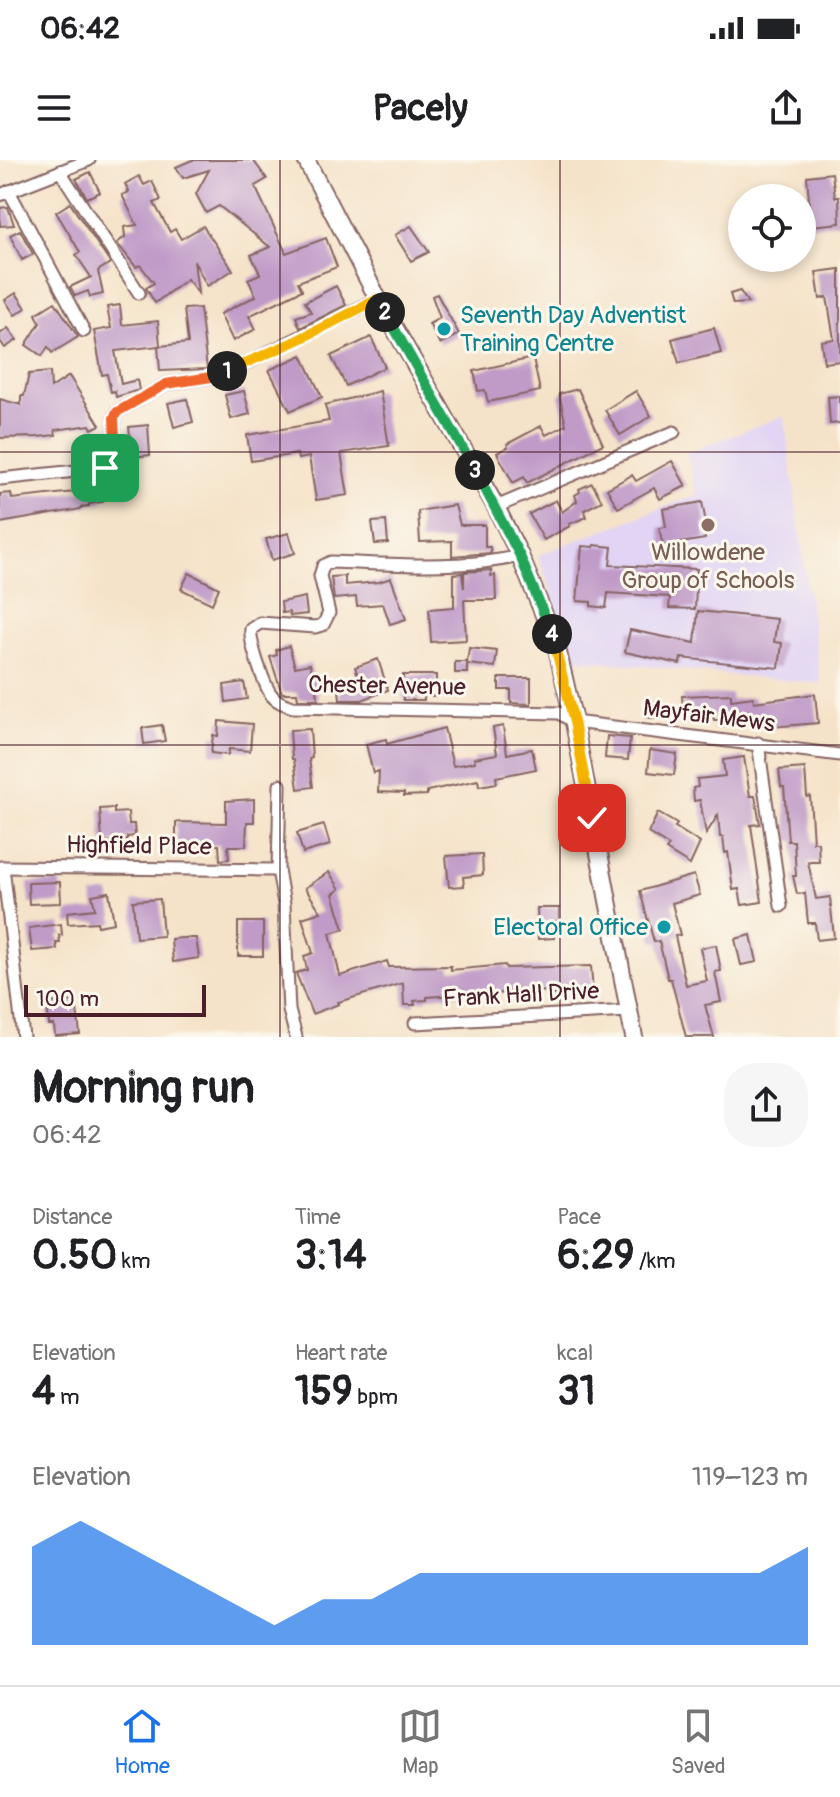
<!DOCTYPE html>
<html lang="en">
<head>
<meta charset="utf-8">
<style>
  body { margin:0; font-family:Pangolin,sans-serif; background:#f6f6f6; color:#202124; height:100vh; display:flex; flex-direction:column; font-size:30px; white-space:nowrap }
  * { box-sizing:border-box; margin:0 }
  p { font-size:26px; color:#757577 }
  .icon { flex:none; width:44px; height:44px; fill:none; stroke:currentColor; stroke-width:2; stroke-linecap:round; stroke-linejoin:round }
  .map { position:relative; height:877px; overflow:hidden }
  .sheet { display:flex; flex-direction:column; background:#fff; flex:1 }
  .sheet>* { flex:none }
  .controls { position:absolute; left:728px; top:24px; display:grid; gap:16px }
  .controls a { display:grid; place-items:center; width:88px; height:88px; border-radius:50%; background:#fff; box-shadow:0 4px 12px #0003; font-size:40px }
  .scale { position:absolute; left:24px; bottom:20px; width:182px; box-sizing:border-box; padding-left:8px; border:4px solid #4a1f2b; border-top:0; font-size:22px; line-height:28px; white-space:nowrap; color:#4a1f2b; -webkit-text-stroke:6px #fbf7ec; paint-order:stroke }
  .pin { position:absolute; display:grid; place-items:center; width:68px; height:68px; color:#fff; margin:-34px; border-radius:16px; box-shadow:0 4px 12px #0006 }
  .km { position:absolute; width:40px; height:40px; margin:-20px; border-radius:50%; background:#222; color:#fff; font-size:22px; line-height:40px; text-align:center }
  .round { display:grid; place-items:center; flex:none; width:84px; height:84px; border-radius:32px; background:#f6f6f6 }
  .headline { display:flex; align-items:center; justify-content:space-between; height:136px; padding:0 32px }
  h1 { font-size:44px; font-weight:700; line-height:60px }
  .metrics { display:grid; grid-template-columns:repeat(3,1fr); gap:12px; height:136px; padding:8px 32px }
  .metrics div { display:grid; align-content:center }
  .metrics b { font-size:40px; font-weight:700 }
  .metrics small { font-size:22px; font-weight:400 }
  .metrics p { font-size:22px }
  .chart { height:224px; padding:16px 32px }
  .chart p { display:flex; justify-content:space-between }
  .chart svg { width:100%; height:144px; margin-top:8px; fill:#1a73e8; opacity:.7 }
  .status { display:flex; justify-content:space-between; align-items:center; height:56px; padding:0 40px; background:#fff; direction:ltr }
  .status svg { height:22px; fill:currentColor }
  header { display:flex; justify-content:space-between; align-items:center; height:104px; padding:0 32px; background:#fff; font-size:36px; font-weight:700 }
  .menu { display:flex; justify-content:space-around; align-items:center; height:112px; border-top:2px solid #e0e0e0; background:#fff; font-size:22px; color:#757577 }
  .menu a { display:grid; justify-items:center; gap:4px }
  .menu .current { color:#1a73e8 }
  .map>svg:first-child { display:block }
  .built { fill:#e1d4f4 }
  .building { fill:#c09bc8 }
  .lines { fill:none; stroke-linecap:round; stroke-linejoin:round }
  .street-casing { stroke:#866462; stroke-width:15 }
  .secondary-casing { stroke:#866462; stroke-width:20 }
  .street { stroke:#fff; stroke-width:11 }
  .secondary { stroke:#fff; stroke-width:16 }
  .split-1-casing { stroke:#fff; stroke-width:16 }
  .split-2-casing { stroke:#fff; stroke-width:16 }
  .split-3-casing { stroke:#fff; stroke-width:16 }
  .split-4-casing { stroke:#fff; stroke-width:16 }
  .split-5-casing { stroke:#fff; stroke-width:16 }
  .split-1 { stroke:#f0652b; stroke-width:10 }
  .split-2 { stroke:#f5b400; stroke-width:10 }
  .split-3 { stroke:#22a559; stroke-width:10 }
  .split-4 { stroke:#22a559; stroke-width:10 }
  .split-5 { stroke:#f5b400; stroke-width:10 }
  .grid { fill:none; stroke:#4a1f2b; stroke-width:2; stroke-opacity:0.55 }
  .culture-dot { fill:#0f9aa8; stroke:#fbf7ec; stroke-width:3 }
  .education-dot { fill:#8d6e63; stroke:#fbf7ec; stroke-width:3 }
  .labels { text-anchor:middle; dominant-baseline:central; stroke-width:6; stroke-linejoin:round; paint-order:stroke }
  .culture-label { font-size:24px; fill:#0d838f; stroke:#fbf7ec; text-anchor:start }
  .education-label { font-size:24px; fill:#785e54; stroke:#fbf7ec }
  .street-label { font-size:24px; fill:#4a1f2b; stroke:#fbf7ec }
</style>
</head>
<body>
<div class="status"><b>06:42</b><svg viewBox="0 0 49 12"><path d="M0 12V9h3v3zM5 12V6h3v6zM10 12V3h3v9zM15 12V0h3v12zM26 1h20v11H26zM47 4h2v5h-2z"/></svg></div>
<header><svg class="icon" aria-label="menu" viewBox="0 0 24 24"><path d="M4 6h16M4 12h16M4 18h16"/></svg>Pacely<svg class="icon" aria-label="share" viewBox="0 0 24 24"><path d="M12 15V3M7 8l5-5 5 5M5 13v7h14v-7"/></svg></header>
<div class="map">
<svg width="840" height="877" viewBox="0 0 840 877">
  <rect width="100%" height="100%" fill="#fbf7ec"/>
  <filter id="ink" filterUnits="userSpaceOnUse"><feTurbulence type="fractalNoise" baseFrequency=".0125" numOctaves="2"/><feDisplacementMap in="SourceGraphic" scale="16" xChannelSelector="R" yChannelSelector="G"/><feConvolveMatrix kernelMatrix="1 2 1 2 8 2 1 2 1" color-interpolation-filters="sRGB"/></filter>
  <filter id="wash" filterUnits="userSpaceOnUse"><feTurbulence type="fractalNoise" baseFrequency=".006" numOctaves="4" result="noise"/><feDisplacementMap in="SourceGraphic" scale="32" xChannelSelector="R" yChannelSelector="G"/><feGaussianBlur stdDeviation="1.8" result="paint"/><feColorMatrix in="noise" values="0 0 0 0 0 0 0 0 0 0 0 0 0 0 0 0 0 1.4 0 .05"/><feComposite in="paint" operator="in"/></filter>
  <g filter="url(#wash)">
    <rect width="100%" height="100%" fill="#f5e3c9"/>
    <!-- built -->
    <path class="built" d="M784,256L821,524L575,499L538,395L697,335L686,293Z"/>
    <g id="blocks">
      <!-- building -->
      <g class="building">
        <path d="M192,0H253L267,19L255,26L286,93L326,78L337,107L298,122L302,130L249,156L256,169L233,181L220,154L256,136L248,119L260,114L251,95L270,87L219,46L206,53L196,34L209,10L183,18L176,7Z"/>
        <path d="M90,12L100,32L87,38L76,19Z"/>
        <path d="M832,13L835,37H839L840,63L811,66L807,16Z"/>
        <path d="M139,16L144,25L152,21L161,40L154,43L170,72L175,69L181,79L203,66L233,110L207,126L194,101L198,133L187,119L155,143L146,128L154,123L140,105L136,107L117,83L125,77L124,67L137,65L122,35L129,32L125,24Z"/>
        <path d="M70,43L110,103L98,111L103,134L90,137L88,131L75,136L70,127L91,117L76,95L80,92L56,52Z"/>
        <path d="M8,47L14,65L0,66V48Z"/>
        <path d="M411,66L429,92L411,101L395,75Z"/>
        <path d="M20,70L33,94L22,100L10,75Z"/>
        <path d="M840,109V201L824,203L821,181L834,179L827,137L820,139L816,112Z"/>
        <path d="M336,126L346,145L300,168L296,157L311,152L305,142Z"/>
        <path d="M740,131L748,143L733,144L730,134Z"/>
        <path d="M16,133L26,148L15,155L5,140Z"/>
        <path d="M437,134L459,174L440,184L429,164L440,158L432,136Z"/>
        <path d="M55,142L78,177L52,193L48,187L42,196L26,185L40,163L36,154Z"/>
        <path d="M120,145L122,165L158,161L160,186L188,183L184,149L200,148L207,209L160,211L158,186L115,191L121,224L137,220L139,230L116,237L115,231L111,232L107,214L102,215L94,171L111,168L107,147Z"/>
        <path d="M8,168L17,180L5,188L0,181V174Z"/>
        <path d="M714,168L721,193L679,203L672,179Z"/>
        <path d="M371,177L385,207L346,226L331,196Z"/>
        <path d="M302,195L322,237L290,251L269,210Z"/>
        <path d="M533,198L540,231L488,242L485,230L478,231L474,211Z"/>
        <path d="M50,212L51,228L69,216L100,265L92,269L90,265L55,270L56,275L38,277L0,278V239L21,245V236H24L29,214Z"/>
        <path d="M578,229L603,284L527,323L524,317L513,323L497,293L508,287L507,284L541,266L546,275L566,265L559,234Z"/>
        <path d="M244,231L250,254L231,259L225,235Z"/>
        <path d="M380,231L389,286L341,293L348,335L316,340L309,297L298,299L297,294L251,301L247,275L329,261L325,245Z"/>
        <path d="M636,231L651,256L620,275L605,250Z"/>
        <path d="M840,236V263L830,264L828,237Z"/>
        <path d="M187,239L193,262L174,267L168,243Z"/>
        <path d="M148,265L150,295L132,297L129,267Z"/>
        <path d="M672,301L686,326L660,339L654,328L618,348L607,329L632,315L636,321Z"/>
        <path d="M592,323L602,341L584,350L587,357L569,364L570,366L544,380L529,354L556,340L562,352L577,341L575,335L580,332L579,329Z"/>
        <path d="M101,329L103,342L89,344V346L81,347V349L0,363V334L11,333L12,339Z"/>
        <path d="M702,342L706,363L703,364L705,379L663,386L659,368L666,367L663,349Z"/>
        <path d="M455,345L460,365H485V387H490L491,393L452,396V381L420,382L418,351Z"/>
        <path d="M386,361L388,383L375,384L372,362Z"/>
        <path d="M289,373L295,393L272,400L266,379Z"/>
        <path d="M594,385L612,387L610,405L697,409L695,449L669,448L670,437L608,433L606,448L591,446V442L577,441L582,386L594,387Z"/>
        <path d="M491,410V416L495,415L496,440H464L466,480L431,482L429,449L454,447V414L462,413L464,428V412Z"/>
        <path d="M189,413L219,428L212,444L181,429Z"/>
        <path d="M345,416V425L379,422L391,418L406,459L390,464L383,444L357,446L356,437L334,439L331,417Z"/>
        <path d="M305,437L307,454L290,456L289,452L282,453L281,442Z"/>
        <path d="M698,451L777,459L774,482L782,483L779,508L681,498L680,504L625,492L630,470L695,483Z"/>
        <path d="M289,486L295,507L310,504L314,521H316L318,539H298L297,533H282L270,497L277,495L276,490Z"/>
        <path d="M469,488L497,491L495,507L467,504Z"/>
        <path d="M378,499L388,530L362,540H340L339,528L361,524L355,507Z"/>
        <rect x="455" y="502" width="12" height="11"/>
        <path d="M403,515H436V536H424V540H403Z"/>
        <path d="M499,518H531V544L511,543V530H499Z"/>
        <path d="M244,522L247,539L226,542L224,525Z"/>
        <path d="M731,534V540L753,537L754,542L815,534L818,563L771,567L770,560L725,566V560H714L713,556L684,558L682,536Z"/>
        <path d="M647,542L660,544L658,559L645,557Z"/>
        <path d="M219,561L252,564L250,591L229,589L228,595L211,593L213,575L218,576Z"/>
        <path d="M162,565L165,581L144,584L142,568Z"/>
        <path d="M503,566L507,594L532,589L536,609L496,617L497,623L479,626L478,620L427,631V635L404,636V633L378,632L379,611L373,613L366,584L386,579L387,584L444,568L453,606L475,602L474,598L497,594L493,568Z"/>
        <path d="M310,569L312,598L309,599L313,627L298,629L294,599H292L290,570Z"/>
        <path d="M607,576L630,578L628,600L605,598Z"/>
        <path d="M650,590L677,594L674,615L648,612Z"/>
        <path d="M744,597L750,636H755L760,664L751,665L762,742L742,745L739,729L733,730L728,692L725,693L723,677H720L718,655L706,674L700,640L694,641L693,628L698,627L697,619L725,616L723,600Z"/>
        <path d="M805,608L807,637L810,636L813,682H818L819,702H808L816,739L830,737L834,778L817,780L815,763H808L805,733L797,734L793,716H796L794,681H788L784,627H781L779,610Z"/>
        <path d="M254,639V662H247L246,686H228L229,699L220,700L219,685H176V662L226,663V641Z"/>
        <path d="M114,648V653L128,652L129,664H134L135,676L127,677V681L102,682L100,649Z"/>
        <path d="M658,653L677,664L675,667L700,683L690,705L666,690L669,686L648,673Z"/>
        <path d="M324,665L330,685L303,693L297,673Z"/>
        <path d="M482,694L483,715L463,717L464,726L449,727L446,696Z"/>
        <path d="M329,712L340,729L333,734L344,769L330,773L340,816L387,801L389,807L451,806V810L505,805L506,808L591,806L593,834L550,835V831L517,833V830L482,837L467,838V834L427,837V840L414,841L415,845H404L403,823L338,842L339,844L312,854L296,813L307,810L304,796L313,793L302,758L321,752L305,728Z"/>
        <path d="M694,715L700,735L672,743L680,775L675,776L686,825L707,821L700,788L716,785L721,811L715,812L721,842L705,845L714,877H686L671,819H668L659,781L654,782L640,731Z"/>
        <path d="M60,722L61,743L29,744L28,723Z"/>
        <path d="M109,732L114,763L98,766L97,762L68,764L67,752L95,749L92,735Z"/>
        <path d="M160,739L163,776L136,778L133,741Z"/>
        <path d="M537,748H559V761H553L554,778L538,779Z"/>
        <rect x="238" y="762" width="25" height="34"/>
        <path d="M61,764L62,775H59L60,783H56L57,789L32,791L29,768Z"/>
        <path d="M751,775L757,802L741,805L735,779Z"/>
        <path d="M183,778H196L199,798L173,802L171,779Z"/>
        <path d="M76,841L80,874L55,876L54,865H49L47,843Z"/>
      </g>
    </g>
  </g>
  <g filter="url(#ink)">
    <use href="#blocks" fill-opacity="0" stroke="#866462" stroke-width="2"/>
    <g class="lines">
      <defs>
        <g id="street">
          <path d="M60,11L139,133"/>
          <path d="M9,31L84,171"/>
          <path d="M0,35L89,0"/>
          <path d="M0,319L105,308L116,297L114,258L117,252L166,224L211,217L251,201L378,139"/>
          <path d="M496,347L674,272"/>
          <path d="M520,396C459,410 393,404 331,402L323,406L320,416L329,453L323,465L315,467L260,463L251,469C249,482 263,521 270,533C276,542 284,544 293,547L559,553L574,562L840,595"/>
          <path d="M758,583L781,746"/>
          <path d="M280,625L278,710L284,744L289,850L296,877"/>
          <path d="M0,707L278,710"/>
          <path d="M3,707L23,877"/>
          <path d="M415,863L629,851"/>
        </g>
        <path id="secondary" d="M306,0L378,139L496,347L520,396L556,484L574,562L634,877"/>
      </defs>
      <!-- street casing -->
      <use href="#street" class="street-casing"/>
      <!-- secondary casing -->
      <use href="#secondary" class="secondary-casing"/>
      <!-- street -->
      <use href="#street" class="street"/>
      <!-- secondary -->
      <use href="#secondary" class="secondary"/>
    </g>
  </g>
  <g class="lines" filter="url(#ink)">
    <defs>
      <path id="split-1" d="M105,308L116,297L114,258L117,252L166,224L211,217L227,211"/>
      <path id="split-2" d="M227,211L296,181L378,139L385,152"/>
      <path id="split-3" d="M385,152L475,310"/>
      <path id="split-4" d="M475,310L520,396L552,474"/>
      <path id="split-5" d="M552,474L574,562L592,658"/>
    </defs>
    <!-- split-1 casing -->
    <use href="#split-1" class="split-1-casing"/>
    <!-- split-2 casing -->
    <use href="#split-2" class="split-2-casing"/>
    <!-- split-3 casing -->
    <use href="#split-3" class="split-3-casing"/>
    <!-- split-4 casing -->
    <use href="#split-4" class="split-4-casing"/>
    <!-- split-5 casing -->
    <use href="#split-5" class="split-5-casing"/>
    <!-- split-1 -->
    <use href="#split-1" class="split-1"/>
    <!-- split-2 -->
    <use href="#split-2" class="split-2"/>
    <!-- split-3 -->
    <use href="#split-3" class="split-3"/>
    <!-- split-4 -->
    <use href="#split-4" class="split-4"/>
    <!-- split-5 -->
    <use href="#split-5" class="split-5"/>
  </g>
  <!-- grid -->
  <path class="grid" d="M280,0V877M560,0V877M0,292H840M0,585H840"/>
  <!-- markers -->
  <g class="culture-dot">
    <circle cx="444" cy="169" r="8"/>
    <circle cx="664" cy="767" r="8"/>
  </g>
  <circle class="education-dot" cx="708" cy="365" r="8"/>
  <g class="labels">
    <!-- culture labels -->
    <g class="culture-label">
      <text x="460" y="155">Seventh Day Adventist<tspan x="460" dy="28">Training Centre</tspan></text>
      <text x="648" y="767" text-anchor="end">Electoral Office</text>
    </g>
    <!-- education labels -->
    <g class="education-label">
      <text x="708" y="392">Willowdene<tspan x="708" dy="28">Group of Schools</tspan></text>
    </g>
    <!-- street labels -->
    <g class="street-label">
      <text transform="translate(387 526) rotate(1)">Chester Avenue</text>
      <text transform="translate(709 556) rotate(7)">Mayfair Mews</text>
      <text transform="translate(139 686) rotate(1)">Highfield Place</text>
      <text transform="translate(521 835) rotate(-3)">Frank Hall Drive</text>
    </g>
  </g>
</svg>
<div class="controls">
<a><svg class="icon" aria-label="locate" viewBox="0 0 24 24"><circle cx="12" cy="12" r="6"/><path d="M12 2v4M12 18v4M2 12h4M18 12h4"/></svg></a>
</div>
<div class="scale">100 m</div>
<div class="pin" style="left:105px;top:308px;background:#1e9e55"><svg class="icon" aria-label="arrive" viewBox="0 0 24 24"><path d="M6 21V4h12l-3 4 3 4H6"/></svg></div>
<div class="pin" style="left:592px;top:658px;background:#d93025"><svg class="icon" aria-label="check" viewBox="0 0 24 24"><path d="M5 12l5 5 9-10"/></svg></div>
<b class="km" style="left:227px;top:211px">1</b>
<b class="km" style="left:385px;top:152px">2</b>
<b class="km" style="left:475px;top:310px">3</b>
<b class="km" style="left:552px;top:474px">4</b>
</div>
<section class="sheet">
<div class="headline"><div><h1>Morning run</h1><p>06:42</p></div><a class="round"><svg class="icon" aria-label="share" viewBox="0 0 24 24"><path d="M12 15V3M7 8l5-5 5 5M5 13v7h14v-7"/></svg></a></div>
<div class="metrics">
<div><p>Distance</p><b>0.50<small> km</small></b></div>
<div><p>Time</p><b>3:14</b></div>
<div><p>Pace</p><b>6:29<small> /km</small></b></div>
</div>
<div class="metrics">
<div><p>Elevation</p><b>4<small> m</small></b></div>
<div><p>Heart rate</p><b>159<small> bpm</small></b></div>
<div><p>kcal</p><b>31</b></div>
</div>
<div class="chart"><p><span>Elevation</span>119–123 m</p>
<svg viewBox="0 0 160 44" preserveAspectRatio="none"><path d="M0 44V14L10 6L20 14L30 22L40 30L50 38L60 30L70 30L80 22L90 22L100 22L110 22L120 22L130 22L140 22L150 22L160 14V44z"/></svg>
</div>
</section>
<nav class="menu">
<a class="current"><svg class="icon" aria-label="home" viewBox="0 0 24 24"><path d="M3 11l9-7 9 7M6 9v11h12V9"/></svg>Home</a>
<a><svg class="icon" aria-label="map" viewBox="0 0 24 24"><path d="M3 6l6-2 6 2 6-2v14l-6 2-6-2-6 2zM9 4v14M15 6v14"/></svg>Map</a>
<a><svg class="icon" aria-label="saved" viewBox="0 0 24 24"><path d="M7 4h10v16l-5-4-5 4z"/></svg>Saved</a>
</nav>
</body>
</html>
